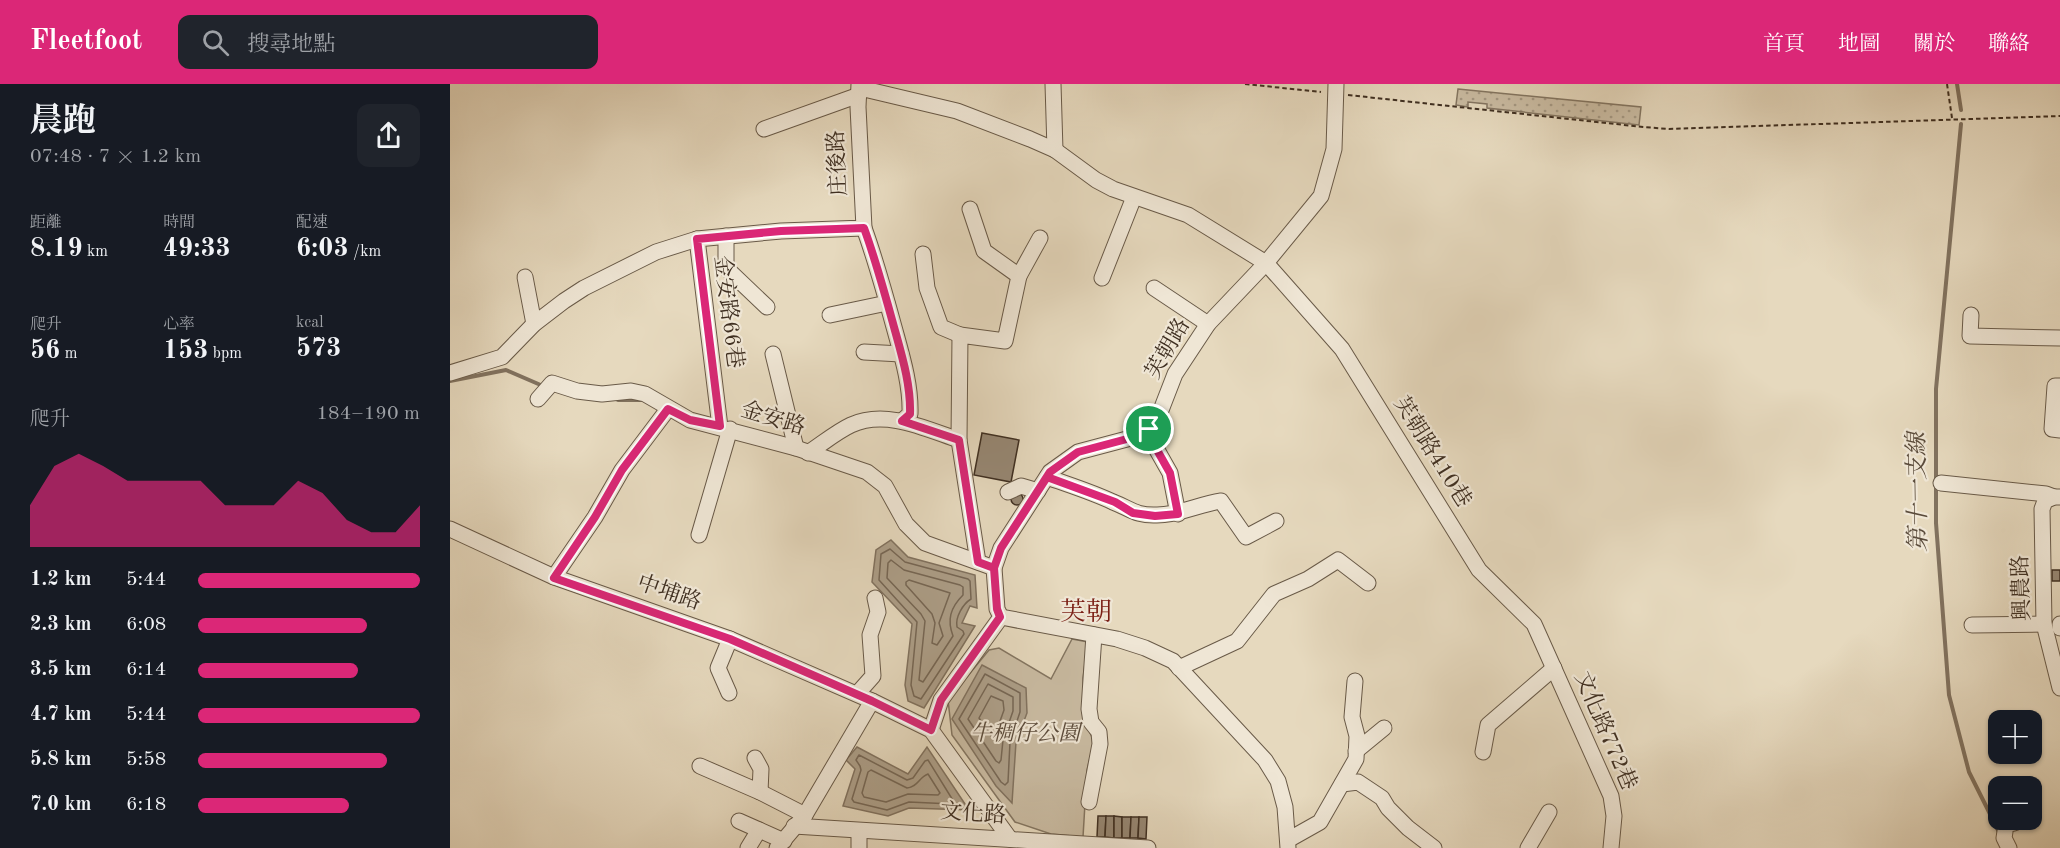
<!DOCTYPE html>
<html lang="zh-TW">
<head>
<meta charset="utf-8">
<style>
  body { margin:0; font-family:"Old Standard TT","Noto Serif TC",serif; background:#20242c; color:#f1f3f6; height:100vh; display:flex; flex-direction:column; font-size:22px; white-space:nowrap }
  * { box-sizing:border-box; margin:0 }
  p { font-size:20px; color:#9ea1a6 }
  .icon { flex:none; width:33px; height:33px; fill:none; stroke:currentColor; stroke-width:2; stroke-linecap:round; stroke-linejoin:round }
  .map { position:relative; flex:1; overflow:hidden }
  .side { display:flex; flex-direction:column; background:#171b24; width:450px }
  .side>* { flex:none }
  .fabs { position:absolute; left:1538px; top:626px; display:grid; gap:12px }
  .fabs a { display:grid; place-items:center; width:54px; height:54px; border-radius:12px; background:#171b24; box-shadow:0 2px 4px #0004; font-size:30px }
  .pin { position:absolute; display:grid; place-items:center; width:51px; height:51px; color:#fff; margin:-26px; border:3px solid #fff; border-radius:50%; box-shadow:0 2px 6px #0007 }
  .round { display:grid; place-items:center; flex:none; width:63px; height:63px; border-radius:12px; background:#20242c }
  .overview { display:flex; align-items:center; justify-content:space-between; height:102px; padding:0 30px }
  h1 { font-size:33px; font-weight:700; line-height:45px }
  .figures { display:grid; grid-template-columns:repeat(3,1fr); gap:9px; height:102px; padding:6px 30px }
  .figures div { display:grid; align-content:center }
  .figures b { font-size:26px; font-weight:700 }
  .figures small { font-size:16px; font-weight:400 }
  .figures p { font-size:16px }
  .chart { height:168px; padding:12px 30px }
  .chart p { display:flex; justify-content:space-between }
  .chart svg { width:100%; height:108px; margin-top:6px; fill:#db2777; opacity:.7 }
  ul { padding:0 30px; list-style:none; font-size:20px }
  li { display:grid; grid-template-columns:96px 72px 1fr; align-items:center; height:45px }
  li i { height:15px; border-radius:8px; background:#db2777 }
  header { display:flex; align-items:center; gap:36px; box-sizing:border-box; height:84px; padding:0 30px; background:#db2777; color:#fff }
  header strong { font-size:28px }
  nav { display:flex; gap:33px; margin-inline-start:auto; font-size:21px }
  .search { width:420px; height:54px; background:#20242c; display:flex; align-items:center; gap:15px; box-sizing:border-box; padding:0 21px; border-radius:12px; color:#9ea1a6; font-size:22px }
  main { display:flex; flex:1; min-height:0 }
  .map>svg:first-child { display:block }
  .grass { fill:url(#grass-dots); stroke:#847662; stroke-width:1.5 }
  .park { fill:#cabca3; stroke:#847662; stroke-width:1.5 }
  .water { fill:#ad9f89; stroke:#81725f; stroke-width:1.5 }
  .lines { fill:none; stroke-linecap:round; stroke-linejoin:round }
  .shore { stroke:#766755; stroke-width:1.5 }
  .stream { stroke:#81725f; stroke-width:4 }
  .building { fill:#968773; stroke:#3f2f21; stroke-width:1.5 }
  .minor-casing { stroke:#695a48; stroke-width:17 }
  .path { stroke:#3f2f21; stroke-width:2; stroke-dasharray:4.5 3; stroke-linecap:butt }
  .minor { stroke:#efe6d5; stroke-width:15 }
  .route-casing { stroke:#fff; stroke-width:12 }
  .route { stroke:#db2777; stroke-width:8 }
  .labels { text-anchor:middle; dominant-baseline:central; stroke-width:4.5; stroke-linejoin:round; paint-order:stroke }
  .street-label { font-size:22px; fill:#3f2f21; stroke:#efe6d5 }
  .park-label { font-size:22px; font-style:italic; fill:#5b4b3b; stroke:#efe6d5 }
  .water-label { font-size:24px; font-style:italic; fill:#5a4b3b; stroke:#efe6d5 }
  .quarter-label { font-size:26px; fill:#7a1f14; stroke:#efe6d5 }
</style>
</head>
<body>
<header>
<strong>Fleetfoot</strong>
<div class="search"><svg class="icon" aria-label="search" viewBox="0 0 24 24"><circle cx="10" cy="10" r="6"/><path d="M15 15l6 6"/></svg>搜尋地點</div>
<nav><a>首頁</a><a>地圖</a><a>關於</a><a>聯絡</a></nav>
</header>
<main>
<section class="side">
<div class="overview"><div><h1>晨跑</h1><p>07:48 · 7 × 1.2 km</p></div><a class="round"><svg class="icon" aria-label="share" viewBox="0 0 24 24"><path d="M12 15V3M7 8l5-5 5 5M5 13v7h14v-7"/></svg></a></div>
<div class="figures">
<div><p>距離</p><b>8.19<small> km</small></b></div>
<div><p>時間</p><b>49:33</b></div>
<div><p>配速</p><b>6:03<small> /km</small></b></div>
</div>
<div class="figures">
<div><p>爬升</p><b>56<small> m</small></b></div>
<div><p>心率</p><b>153<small> bpm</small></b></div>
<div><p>kcal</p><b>573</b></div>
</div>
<div class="chart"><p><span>爬升</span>184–190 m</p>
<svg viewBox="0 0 160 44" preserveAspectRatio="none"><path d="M0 44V27L10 11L20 6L30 11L40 17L50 17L60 17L70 17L80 27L90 27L100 27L110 17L120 22L130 33L140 38L150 38L160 27V44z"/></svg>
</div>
<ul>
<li><b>1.2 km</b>5:44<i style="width:100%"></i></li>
<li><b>2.3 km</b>6:08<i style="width:76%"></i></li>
<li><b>3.5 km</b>6:14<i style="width:72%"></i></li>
<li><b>4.7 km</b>5:44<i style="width:100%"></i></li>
<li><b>5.8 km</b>5:58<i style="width:85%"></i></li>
<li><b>7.0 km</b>6:18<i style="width:68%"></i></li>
</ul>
</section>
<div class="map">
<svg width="1610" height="764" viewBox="0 0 1610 764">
  <defs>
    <pattern id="grass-dots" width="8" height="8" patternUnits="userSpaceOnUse" patternTransform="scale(1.5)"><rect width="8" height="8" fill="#cabca3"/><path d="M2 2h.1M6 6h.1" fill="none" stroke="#a59984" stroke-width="1.8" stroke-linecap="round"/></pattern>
  </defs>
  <rect width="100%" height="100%" fill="#e6d9be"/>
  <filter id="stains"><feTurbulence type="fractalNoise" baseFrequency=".00333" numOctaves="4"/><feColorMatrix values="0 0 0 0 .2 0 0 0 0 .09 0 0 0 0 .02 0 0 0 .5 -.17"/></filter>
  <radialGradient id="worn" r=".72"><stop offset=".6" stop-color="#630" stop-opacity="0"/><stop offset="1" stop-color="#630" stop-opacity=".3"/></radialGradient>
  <!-- grass -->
  <path class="grass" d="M1008,5L1191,23L1189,41L1037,24V20L1018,18V23L1006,21Z"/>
  <!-- park -->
  <path class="park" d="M622,555L638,558L633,594L634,635L644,658L637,686L633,753L601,750L565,738L502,651L498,616L539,566L549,564L601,595Z"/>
  <!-- water -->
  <g class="water">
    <path d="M441,456L458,473L525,491L527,524L520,522L512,539L525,542L474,624L458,617L455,601L462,540L422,498L426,466Z"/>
    <path d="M532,581L576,604L577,629L566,658L562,719L546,702L502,635Z"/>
    <path d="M407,663L458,690L477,663L519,726L459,724L438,732L393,722L405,685L396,676Z"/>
  </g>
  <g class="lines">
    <!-- shore -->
    <g class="shore">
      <path d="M440,465L455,478L518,495L520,497L521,515C513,520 505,533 507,543L513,547L514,550L471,615L464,612L461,601L467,538L429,496L431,470Z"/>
      <path d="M441,476L454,486L510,501L513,503V511C500,524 497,536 503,552L473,598L469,596L475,537L471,530L437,494L438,479Z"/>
      <path d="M459,496L500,509L489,539L493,552L487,561L482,559L485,539L482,530L456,501V498Z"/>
      <path d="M535,590L570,609V628L560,658L558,698L555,701L551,698L509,635Z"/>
      <path d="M538,600L563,613V627L553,656L551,676L549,679L546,677L518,635Z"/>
      <path d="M541,612L553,617L554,626L545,651L542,653L529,634Z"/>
      <path d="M409,671L457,696L463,694L475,677L478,676L504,718L502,720L459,718L437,726L404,718L402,715L411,686L410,682L406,676Z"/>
      <path d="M421,686L457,704C468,703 469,693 478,690L490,709L488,711L458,710L436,718L414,713L412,709L418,688Z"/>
    </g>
    <!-- stream -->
    <g class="stream">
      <path d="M1507,0L1511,26"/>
      <path d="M1511,40L1486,305V439L1499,611L1519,688L1550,750"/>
      <path d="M0,297L56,286L93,302"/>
      <path d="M168,316H190"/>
    </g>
  </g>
  <!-- building -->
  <g class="building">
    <path d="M532,349L569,356L561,398L524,391Z"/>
    <circle cx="567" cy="415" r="6"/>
    <rect x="1602" y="486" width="8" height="11"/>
    <path d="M648,732H656L655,753H647Z"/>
    <path d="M656,732H664V754L655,753Z"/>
    <path d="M664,732L672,733V754H664Z"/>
    <path d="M672,733H681L680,754H672Z"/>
    <path d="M681,733H689L688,754H680Z"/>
    <path d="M689,733H697L696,755L688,754Z"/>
  </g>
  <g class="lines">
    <defs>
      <g id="minor">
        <path d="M603,0L605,66"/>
        <path d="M410,4L507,27L580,55L605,66L646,96L663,105L738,131L816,179L892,265L1029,486L1084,540L1161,712L1164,732L1161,764"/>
        <path d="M314,45L409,11"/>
        <path d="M520,125L534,167L569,192L555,257L510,251L509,356L528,478"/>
        <path d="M414,144C426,177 435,210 444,243C452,272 461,301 460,330L452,337"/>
        <path d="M276,152V184L317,223"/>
        <path d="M247,155L270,343"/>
        <path d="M473,170L477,204L491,243L510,251"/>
        <path d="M569,192L590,154"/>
        <path d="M75,193L84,240"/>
        <path d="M652,194L684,113"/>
        <path d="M704,204L758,240"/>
        <path d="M380,231L437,219"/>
        <path d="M1521,231L1520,252L1610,254"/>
        <path d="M414,268L451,270"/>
        <path d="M323,270L346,364"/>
        <path d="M0,289L52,273L84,240L114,217L134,204L206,168L247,155L331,147L414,144L408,23L409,0"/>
        <path d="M1610,302H1605L1602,345L1610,346"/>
        <path d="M88,315L102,299L127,307L152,310L181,307L195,310L240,336L346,364L417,388L435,402L456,440L475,459L544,484"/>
        <path d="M699,345L707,366L720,389L728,430"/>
        <path d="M358,369C372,360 386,348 401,341C436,325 476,345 509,356"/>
        <path d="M597,393C619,401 642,408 663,418C681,425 686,432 707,431C730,431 749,420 771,417L796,453L826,437"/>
        <path d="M1491,399L1596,410L1604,413"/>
        <path d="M558,408L571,402L588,407"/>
        <path d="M1610,413H1604L1595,417L1592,425L1594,540L1610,604"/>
        <path d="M0,445L104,493L280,555L422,617L481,646L560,755"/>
        <path d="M249,451L280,345"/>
        <path d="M104,493L145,433L172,386L218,325"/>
        <path d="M551,533L547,525L544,484L551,464L600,388L628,368L677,355L699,345L706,339L725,290L758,240L816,179L871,112L884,65L886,0"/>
        <path d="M551,533L667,555L695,564L723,577L815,676L828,697L835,723L838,764"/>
        <path d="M1610,540V544"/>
        <path d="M1522,541L1594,540"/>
        <path d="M729,584L787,557L824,510L858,495L888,476L918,499"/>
        <path d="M279,609L268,584L280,555"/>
        <path d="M407,610L423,592L420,551L428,528L425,514"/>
        <path d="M481,646L491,616L551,533"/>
        <path d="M906,667L934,644"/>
        <path d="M1033,668L1038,641L1104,584"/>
        <path d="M305,674L311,685L310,708"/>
        <path d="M250,682L310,708L355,731"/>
        <path d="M892,700L908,698L932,714L938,724L958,744L984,764"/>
        <path d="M639,718L650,660L649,648L641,638L639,625L644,551"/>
        <path d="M289,737L334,757"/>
        <path d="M344,742L698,764"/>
        <path d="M409,747V764"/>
        <path d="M838,756L870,738L906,675L907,652L902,633L905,597"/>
        <path d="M298,764L309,746"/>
        <path d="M327,764L355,731L422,617"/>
        <path d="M1078,764L1099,728"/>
        <path d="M1559,764L1554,754L1556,741L1564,739V735"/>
      </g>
    </defs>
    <!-- minor casing -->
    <use href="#minor" class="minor-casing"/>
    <!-- path -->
    <g class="path">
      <path d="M795,0L871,8"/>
      <path d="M1497,0L1502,34"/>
      <path d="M898,11L1193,43L1219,45L1610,32"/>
    </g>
    <!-- minor -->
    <use href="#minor" class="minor"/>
  </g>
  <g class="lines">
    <defs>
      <path id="route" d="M699,345L677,355L628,368L600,388L551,464L544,484L528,478L509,356L452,337L460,330C461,301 452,272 444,243C435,210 426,177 414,144L331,147L247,155L270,342L240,336L218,325L172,386L145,433L104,494L280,555L422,617L481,646L491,616L550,533L547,525L544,484L551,464L597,393L665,418L683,429L705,432L728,430L720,389L707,366L699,345"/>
    </defs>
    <!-- route casing -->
    <use href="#route" class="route-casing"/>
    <!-- route -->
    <use href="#route" class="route"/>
  </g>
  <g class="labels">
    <!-- street labels -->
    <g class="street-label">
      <text transform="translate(388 79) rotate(-93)">庄後路</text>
      <text transform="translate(278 228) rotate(83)">金安路66巷</text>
      <text transform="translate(718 265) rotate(-60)">芙朝路</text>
      <text transform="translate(323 335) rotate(17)">金安路</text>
      <text transform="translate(982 368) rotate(58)">芙朝路410巷</text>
      <text transform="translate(1572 504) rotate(-92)">興農路</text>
      <text transform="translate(219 509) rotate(19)">中埔路</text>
      <text transform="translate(1155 647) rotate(67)">文化路772巷</text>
      <text transform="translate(523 730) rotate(4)">文化路</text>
    </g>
    <!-- park labels -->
    <g class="park-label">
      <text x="575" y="650">牛稠仔公園</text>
    </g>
    <!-- water labels -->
    <g class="water-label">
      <text transform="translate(1469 408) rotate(-91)">第十一支線</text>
    </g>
    <!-- quarter labels -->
    <g class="quarter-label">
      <text x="636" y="529">芙朝</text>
    </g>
  </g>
  <rect width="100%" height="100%" filter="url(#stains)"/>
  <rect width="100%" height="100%" fill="url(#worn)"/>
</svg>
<div class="fabs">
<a>+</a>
<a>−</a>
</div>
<div class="pin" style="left:699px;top:345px;background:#1e9e55"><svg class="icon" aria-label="arrive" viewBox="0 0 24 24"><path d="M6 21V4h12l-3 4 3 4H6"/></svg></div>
</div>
</main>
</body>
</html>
